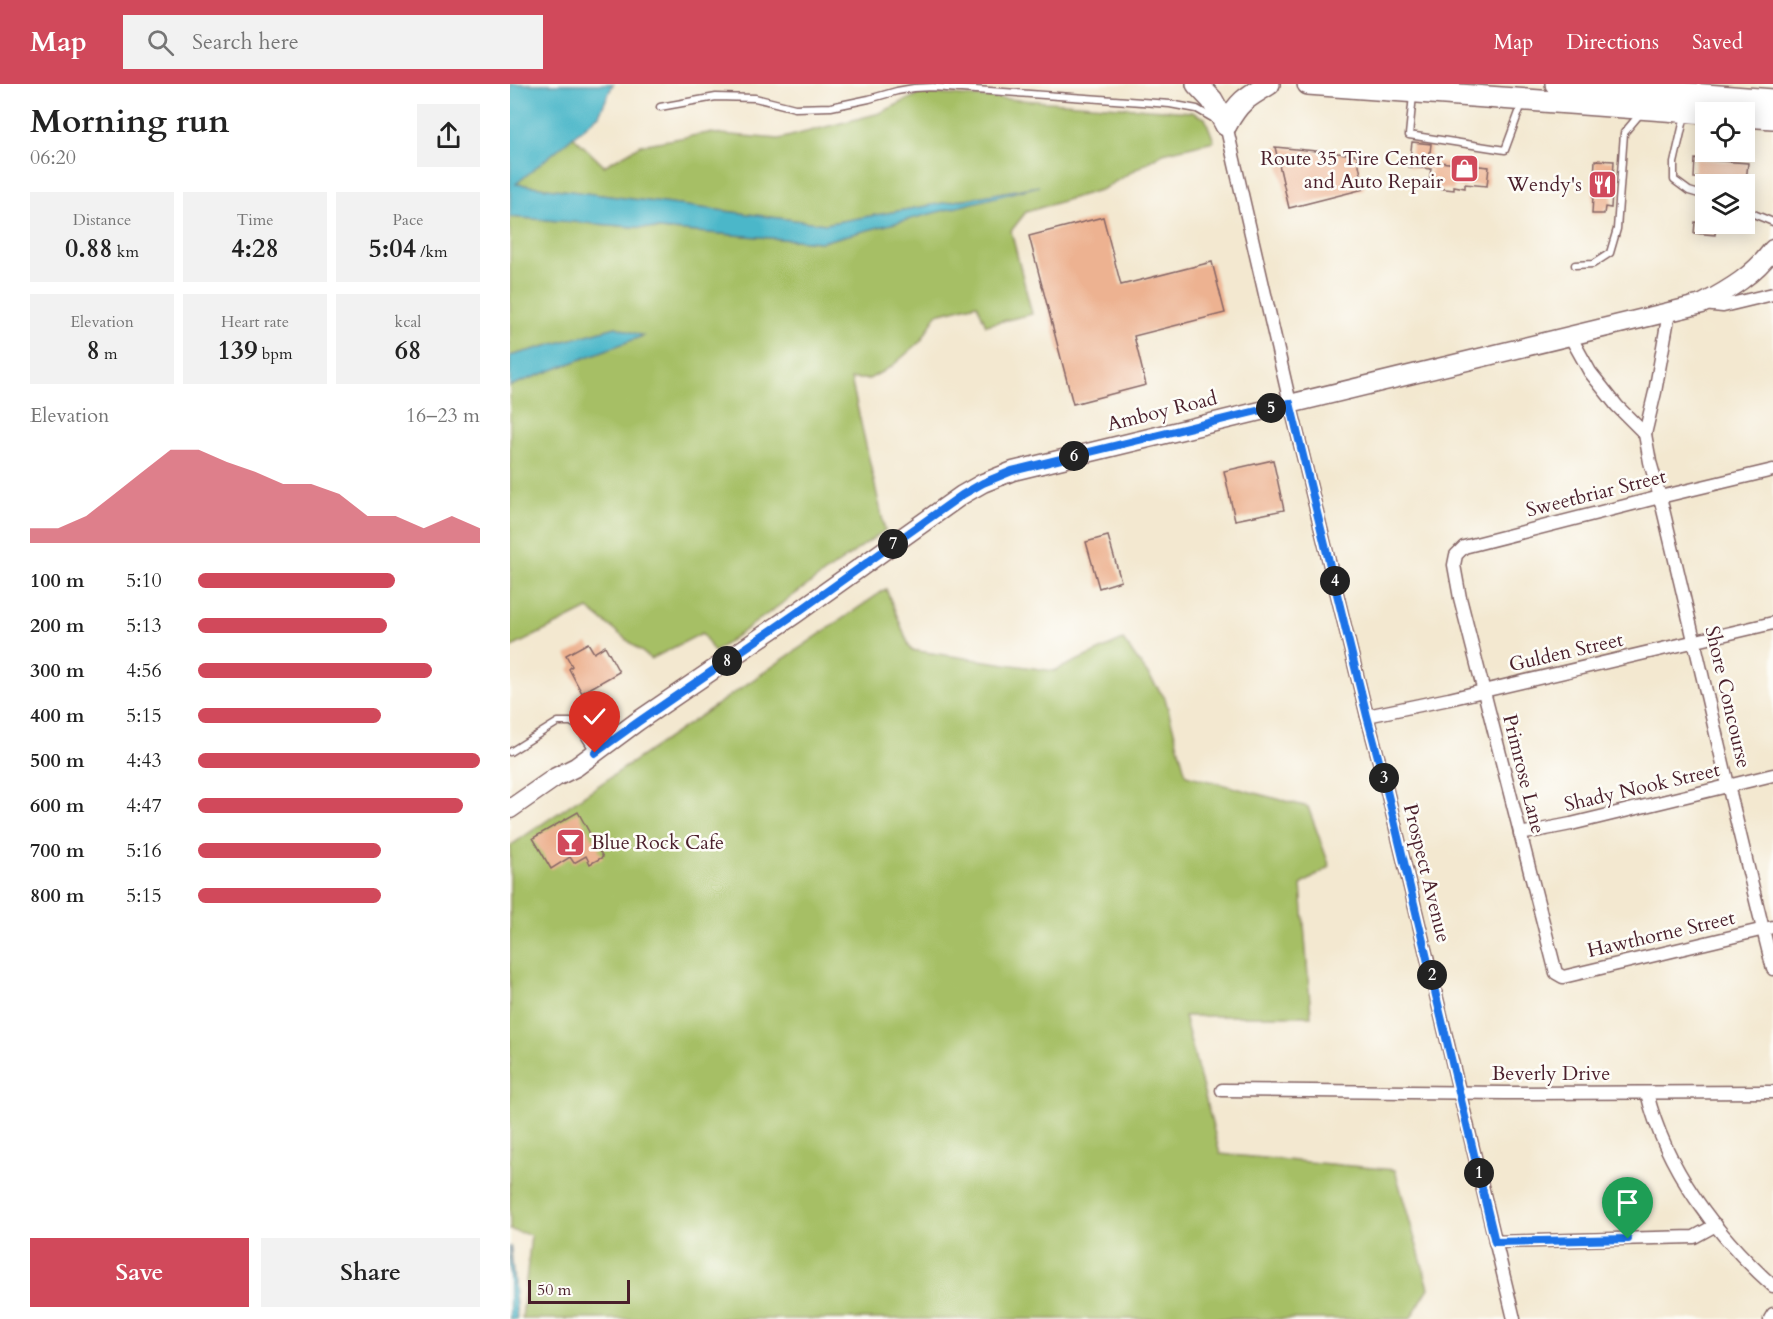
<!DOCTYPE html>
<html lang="en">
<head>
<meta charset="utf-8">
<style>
  body { margin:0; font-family:Cardo,serif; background:#f2f2f2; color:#222; height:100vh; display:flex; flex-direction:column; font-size:22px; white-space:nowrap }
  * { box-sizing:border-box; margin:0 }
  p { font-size:20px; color:#767676 }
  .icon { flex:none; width:33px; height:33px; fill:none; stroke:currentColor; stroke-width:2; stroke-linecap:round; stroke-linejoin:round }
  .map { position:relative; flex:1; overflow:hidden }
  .side { display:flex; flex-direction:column; background:#fff; width:510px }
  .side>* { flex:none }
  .fabs { position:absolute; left:1185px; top:18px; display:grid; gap:12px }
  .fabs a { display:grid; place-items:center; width:60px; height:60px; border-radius:0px; background:#fff; box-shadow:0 3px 15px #0003; font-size:30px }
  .scale { position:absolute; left:18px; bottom:15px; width:102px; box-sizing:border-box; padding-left:6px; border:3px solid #4a1f2b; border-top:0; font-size:16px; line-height:21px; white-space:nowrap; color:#4a1f2b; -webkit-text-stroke:4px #fdfcf7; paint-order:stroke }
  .pin { position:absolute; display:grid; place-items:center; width:51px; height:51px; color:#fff; margin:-62px -26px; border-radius:50% 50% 50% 0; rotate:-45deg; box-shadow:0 0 6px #0007 }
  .pin .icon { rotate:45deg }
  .km { position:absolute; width:30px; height:30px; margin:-15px; border-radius:50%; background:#222; color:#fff; font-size:16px; line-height:30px; text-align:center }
  .round { display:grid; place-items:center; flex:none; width:63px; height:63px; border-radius:0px; background:#f2f2f2 }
  .head { display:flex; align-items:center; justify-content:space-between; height:102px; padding:0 30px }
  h1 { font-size:33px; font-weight:600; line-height:45px }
  .stats { display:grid; grid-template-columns:repeat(3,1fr); gap:9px; height:102px; padding:6px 30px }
  .stats div { display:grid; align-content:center; border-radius:0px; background:#f2f2f2; text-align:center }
  .stats b { font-size:26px; font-weight:600 }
  .stats small { font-size:16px; font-weight:400 }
  .stats p { font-size:16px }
  .chart { height:168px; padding:12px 30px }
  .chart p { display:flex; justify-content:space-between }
  .chart svg { width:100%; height:108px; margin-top:6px; fill:#d1495b; opacity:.7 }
  .action { display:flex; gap:12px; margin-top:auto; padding:12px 30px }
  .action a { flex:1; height:69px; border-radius:0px; background:#d1495b; color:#fff; font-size:24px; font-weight:600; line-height:69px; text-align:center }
  .action a+a { background:#f2f2f2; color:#222 }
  ul { padding:0 30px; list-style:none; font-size:20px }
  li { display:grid; grid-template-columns:96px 72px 1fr; align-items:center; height:45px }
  li i { height:15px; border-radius:8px; background:#d1495b }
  header { display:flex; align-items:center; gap:36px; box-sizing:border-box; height:84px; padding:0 30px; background:#d1495b; color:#fff }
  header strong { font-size:28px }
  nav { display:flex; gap:33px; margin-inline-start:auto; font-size:21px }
  .search { width:420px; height:54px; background:#f2f2f2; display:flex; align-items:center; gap:15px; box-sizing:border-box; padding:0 21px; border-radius:0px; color:#767676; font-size:22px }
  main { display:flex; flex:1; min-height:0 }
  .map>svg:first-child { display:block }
  .green { fill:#a6bf65; stroke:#786f48; stroke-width:1.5 }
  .water { fill:#4cb7c9; stroke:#4b6b7a; stroke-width:1.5 }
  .building { fill:#edb291 }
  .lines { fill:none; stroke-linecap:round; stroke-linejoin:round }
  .service-casing { stroke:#856565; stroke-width:9 }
  .minor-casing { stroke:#856565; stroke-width:15 }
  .secondary-casing { stroke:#856565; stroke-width:21 }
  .trunk-casing { stroke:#856565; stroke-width:24 }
  .service { stroke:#fff; stroke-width:6 }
  .minor { stroke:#fff; stroke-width:12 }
  .secondary { stroke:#fff; stroke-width:18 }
  .trunk { stroke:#fff; stroke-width:21 }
  .route-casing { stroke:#fff; stroke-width:12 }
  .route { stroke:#1a73e8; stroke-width:8 }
  .labels { text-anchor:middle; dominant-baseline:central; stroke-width:5; stroke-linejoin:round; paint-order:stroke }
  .poi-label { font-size:20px; fill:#4a1f2b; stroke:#fdfcf7; text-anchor:end }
  .street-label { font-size:20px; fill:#4a1f2b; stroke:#fdfcf7 }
</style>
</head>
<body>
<header>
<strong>Map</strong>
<div class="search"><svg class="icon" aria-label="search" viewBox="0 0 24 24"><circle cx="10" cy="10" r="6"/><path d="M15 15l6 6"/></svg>Search here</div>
<nav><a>Map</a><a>Directions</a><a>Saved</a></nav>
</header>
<main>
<section class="side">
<div class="head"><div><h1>Morning run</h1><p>06:20</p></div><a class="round"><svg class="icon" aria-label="share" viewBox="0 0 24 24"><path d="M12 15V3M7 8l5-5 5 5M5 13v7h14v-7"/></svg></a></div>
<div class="stats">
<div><p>Distance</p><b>0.88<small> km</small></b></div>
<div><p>Time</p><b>4:28</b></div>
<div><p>Pace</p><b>5:04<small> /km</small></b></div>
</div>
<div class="stats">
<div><p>Elevation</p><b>8<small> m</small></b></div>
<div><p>Heart rate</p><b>139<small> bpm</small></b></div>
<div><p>kcal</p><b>68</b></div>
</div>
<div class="chart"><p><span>Elevation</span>16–23 m</p>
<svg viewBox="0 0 160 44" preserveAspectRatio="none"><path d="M0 44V38L10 38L20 33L30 24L40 15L50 6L60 6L70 11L80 15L90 20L100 20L110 24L120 33L130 33L140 38L150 33L160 38V44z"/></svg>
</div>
<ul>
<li><b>100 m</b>5:10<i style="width:70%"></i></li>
<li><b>200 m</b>5:13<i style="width:67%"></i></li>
<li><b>300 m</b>4:56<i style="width:83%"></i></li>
<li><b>400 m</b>5:15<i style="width:65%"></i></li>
<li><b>500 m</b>4:43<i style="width:100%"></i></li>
<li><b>600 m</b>4:47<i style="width:94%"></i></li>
<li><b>700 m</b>5:16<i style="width:65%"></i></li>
<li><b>800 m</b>5:15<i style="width:65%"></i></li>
</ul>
<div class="action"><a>Save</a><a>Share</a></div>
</section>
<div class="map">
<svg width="1263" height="1235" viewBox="0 0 1263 1235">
  <rect width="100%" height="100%" fill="#fdfcf7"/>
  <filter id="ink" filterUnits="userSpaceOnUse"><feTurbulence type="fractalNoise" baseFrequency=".0167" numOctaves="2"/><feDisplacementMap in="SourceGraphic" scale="12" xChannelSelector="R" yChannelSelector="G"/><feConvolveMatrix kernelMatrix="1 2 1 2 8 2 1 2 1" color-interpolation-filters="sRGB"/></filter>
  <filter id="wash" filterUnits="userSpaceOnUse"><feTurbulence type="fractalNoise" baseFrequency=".008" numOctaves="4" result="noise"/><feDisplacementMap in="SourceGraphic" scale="24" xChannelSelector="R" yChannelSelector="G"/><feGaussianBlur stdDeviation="1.35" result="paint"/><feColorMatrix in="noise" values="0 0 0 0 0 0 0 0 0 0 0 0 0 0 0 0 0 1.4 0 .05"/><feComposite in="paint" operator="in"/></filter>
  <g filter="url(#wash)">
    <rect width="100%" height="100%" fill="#f3e8d0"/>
    <!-- green -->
    <g class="green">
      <path d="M411,9L682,28L695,34L704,57L653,69L593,105L516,128L501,147L522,230L476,241L467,220L427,230L411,257L381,283L359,295H341L375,446L204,568L192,549L141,575L78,525L0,564V302L132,252L106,243L0,272V133L311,158L518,104L315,140L5,100L63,52L94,82L131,61L198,49L269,55L370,29Z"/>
      <path d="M376,505L401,566L544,587L613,556L655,614L676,691L798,723L820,783L791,801L801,932H674L710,1070L885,1086L919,1204L900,1235H12L21,1151L0,1146V762Z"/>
    </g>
    <!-- water -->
    <g class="water">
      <path d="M0,0H103L89,31L6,100L315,140L529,102L311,158L0,133Z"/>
      <path d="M106,243L133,252L0,302V272Z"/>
      <path d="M0,1162L1,1165L7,1235H0Z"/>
    </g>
    <g id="blocks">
      <!-- building -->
      <g class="building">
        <path d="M902,58L921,60L919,77L979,83L977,102L955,100V104L944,102V106L927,104L928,98L919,97L921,85L899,83Z"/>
        <path d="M765,63L847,71L854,105L779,124Z"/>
        <path d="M1185,75L1238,79L1236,97L1213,96V100H1207V95L1184,94Z"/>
        <path d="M1085,76L1104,77L1101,124L1095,123L1094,130H1082Z"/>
        <path d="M593,133L611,201L702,178L715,229L624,252L636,301L563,320L519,152Z"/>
        <path d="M1185,138L1206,140L1205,151L1184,149Z"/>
        <path d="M763,376L774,426L725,436L714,387Z"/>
        <path d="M598,452L611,497L589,504L576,458Z"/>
        <path d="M78,559L84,569L95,562L109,588L72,609L59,585L62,582L56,571Z"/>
        <path d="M68,728L83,755L90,751L96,761L88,765L93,773L80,780L76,772L64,779L60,773L41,785L23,754Z"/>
      </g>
    </g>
  </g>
  <g filter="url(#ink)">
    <use href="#blocks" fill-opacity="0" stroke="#856565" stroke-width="1.5"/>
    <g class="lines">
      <defs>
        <g id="service">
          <path d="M903,11L899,51L995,66L1012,20"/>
          <path d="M150,23L206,13L245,14L285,24L321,23L359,15L387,7L404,4L423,3L660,20L687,25L706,36"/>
          <path d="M1175,31L1164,79V96L1179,107L1196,112"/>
          <path d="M1234,126L1263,138"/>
          <path d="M1065,181L1083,180L1100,169L1107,145L1114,49L1130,30"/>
          <path d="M0,668L48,638H61L69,643L83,666"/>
        </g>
        <g id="minor">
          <path d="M716,41L780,319L857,632L876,703L1004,1235"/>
          <path d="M1193,220L1213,222L1263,210"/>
          <path d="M1159,229L1145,308L1135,350L1140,378L1150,413C1188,570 1223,728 1263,885"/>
          <path d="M1060,252L1080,288L1107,322L1135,350"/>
          <path d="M1263,386L1150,413L954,463L946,471L944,481L950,514L1046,889L1053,893L1263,843"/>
          <path d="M857,632L939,615L1263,539"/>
          <path d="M1010,750L1061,740L1263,691"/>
          <path d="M712,1006L995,1009L1263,1008"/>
          <path d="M1137,1009C1155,1084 1206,1151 1263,1202"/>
          <path d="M985,1158L1184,1153L1206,1141"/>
          <path d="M1260,1235L1263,1230"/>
        </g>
        <path id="secondary" d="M0,725L46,693L66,683L128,637L285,530L452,411L473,399L503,387L1192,220C1220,205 1244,191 1263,165"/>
        <g id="trunk">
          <path d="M687,0L702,16L716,41"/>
          <path d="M798,0L1196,29"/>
          <path d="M1046,0L1263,16"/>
          <path d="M1234,32L1263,34"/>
          <path d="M716,41C729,17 737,13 759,0"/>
        </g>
      </defs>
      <!-- service casing -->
      <use href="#service" class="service-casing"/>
      <!-- minor casing -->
      <use href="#minor" class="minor-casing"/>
      <!-- secondary casing -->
      <use href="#secondary" class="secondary-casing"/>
      <!-- trunk casing -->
      <use href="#trunk" class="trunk-casing"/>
      <!-- service -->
      <use href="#service" class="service"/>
      <!-- minor -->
      <use href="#minor" class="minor"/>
      <!-- secondary -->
      <use href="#secondary" class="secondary"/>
      <!-- trunk -->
      <use href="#trunk" class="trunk"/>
    </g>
  </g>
  <g class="lines" filter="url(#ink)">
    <defs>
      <path id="route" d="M85,669L128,638L285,530L452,411L473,399L502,387L780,319L857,632L876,703L985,1158L1118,1155"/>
    </defs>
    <!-- route casing -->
    <use href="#route" class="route-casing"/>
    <!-- route -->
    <use href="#route" class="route"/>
  </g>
  <!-- icons -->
  <defs>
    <symbol id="shop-square" viewBox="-11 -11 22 22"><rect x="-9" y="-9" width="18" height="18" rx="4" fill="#d1495b" stroke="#fdfcf7"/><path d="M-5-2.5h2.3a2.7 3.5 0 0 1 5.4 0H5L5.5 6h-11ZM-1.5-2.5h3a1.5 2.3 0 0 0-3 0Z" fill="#fff"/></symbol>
    <symbol id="restaurant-square" viewBox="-11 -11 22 22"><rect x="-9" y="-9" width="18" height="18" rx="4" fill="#d1495b" stroke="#fdfcf7"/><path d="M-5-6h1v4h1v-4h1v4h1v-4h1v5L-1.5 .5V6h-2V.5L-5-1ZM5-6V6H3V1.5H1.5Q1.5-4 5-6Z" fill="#fff"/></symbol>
    <symbol id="bar-square" viewBox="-11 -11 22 22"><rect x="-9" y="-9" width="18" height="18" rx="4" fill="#d1495b" stroke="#fdfcf7"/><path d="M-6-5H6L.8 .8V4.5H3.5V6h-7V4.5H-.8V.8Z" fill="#fff"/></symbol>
  </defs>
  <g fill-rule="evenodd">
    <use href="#shop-square" x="938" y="68" width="33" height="33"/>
    <use href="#restaurant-square" x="1076" y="84" width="33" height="33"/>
    <use href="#bar-square" x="44" y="742" width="33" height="33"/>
  </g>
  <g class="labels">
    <!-- poi labels -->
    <g class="poi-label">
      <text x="933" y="74">Route 35 Tire Center<tspan x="933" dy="23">and Auto Repair</tspan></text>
      <text x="1072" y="100">Wendy's</text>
      <text x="81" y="758" text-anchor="start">Blue Rock Cafe</text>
    </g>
    <!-- street labels -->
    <g class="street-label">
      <text transform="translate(652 327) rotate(-14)">Amboy Road</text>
      <text transform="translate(1086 409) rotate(-14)">Sweetbriar Street</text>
      <text transform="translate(1056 568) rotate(-13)">Gulden Street</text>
      <text transform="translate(1218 613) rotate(77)">Shore Concourse</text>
      <text transform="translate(1014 690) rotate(76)">Primrose Lane</text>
      <text transform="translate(1132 703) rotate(-13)">Shady Nook Street</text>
      <text transform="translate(917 789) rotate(76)">Prospect Avenue</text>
      <text transform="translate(1151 850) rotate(-13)">Hawthorne Street</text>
      <text x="1041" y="989">Beverly Drive</text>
    </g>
  </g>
</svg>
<div class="fabs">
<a><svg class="icon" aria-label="locate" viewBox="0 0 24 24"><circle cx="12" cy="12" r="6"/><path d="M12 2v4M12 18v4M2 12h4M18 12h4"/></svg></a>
<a><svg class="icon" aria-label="layers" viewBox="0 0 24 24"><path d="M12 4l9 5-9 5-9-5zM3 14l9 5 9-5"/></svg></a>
</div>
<div class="scale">50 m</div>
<div class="pin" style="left:1118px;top:1155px;background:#1e9e55"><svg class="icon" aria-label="arrive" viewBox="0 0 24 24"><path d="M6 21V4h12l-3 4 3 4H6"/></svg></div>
<div class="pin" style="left:85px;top:669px;background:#d93025"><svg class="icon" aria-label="check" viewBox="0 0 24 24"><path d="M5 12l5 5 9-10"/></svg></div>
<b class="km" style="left:969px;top:1089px">1</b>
<b class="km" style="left:922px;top:891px">2</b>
<b class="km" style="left:874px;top:694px">3</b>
<b class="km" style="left:825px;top:497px">4</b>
<b class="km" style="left:761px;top:324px">5</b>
<b class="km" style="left:564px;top:372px">6</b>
<b class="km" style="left:383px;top:460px">7</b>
<b class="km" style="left:217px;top:577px">8</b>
</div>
</main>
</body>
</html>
